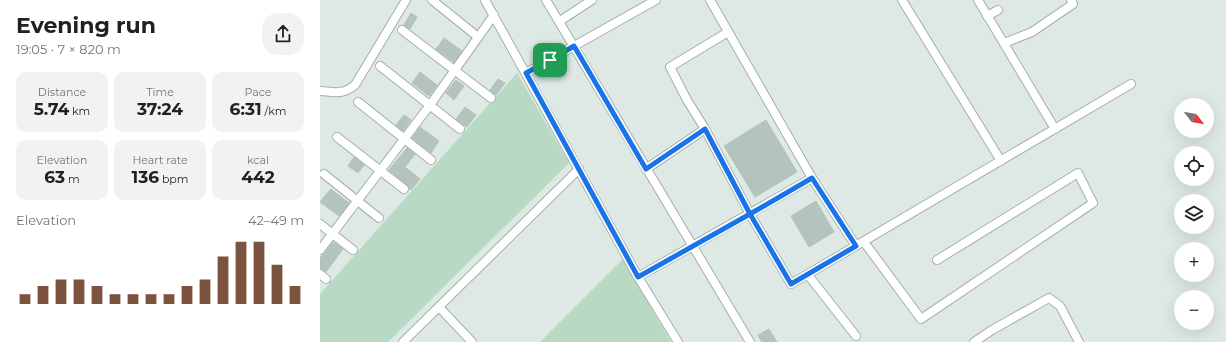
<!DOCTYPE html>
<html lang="en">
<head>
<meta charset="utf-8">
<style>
  body { margin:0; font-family:Montserrat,sans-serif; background:#f2f2f2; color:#202124; height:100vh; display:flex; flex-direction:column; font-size:15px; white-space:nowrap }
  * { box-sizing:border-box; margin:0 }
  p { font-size:13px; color:#757577 }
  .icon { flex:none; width:22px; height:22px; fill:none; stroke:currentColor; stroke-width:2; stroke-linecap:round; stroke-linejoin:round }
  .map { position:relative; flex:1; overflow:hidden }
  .side { display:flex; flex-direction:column; background:#fff; width:320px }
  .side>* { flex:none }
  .needle { width:26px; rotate:121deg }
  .fabs { position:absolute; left:854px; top:98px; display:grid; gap:8px }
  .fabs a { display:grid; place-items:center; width:40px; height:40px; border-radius:50%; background:#fff; box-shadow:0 4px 16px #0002; font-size:20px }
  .pin { position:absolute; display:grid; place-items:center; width:34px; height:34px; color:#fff; margin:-17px; border-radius:8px; box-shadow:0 2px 6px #0006 }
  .round { display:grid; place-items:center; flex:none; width:42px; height:42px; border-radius:16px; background:#f2f2f2 }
  .overview { display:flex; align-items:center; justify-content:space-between; height:68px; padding:0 16px }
  h1 { font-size:22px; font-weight:700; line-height:30px }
  .figures { display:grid; grid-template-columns:repeat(3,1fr); gap:6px; height:68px; padding:4px 16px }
  .figures div { display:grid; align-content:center; border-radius:10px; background:#f2f2f2; text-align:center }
  .figures b { font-size:17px; font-weight:700 }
  .figures small { font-size:11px; font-weight:400 }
  .figures p { font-size:11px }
  .chart { height:112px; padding:8px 16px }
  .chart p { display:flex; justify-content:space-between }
  .chart svg { width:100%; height:72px; margin-top:4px; stroke:#7a523d; stroke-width:6 }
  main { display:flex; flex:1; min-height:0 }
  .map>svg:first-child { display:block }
  .green { fill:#b8d9c4 }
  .building { fill:#b4c3be; stroke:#b1c2bd }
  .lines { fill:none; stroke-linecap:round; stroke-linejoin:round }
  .minor-casing { stroke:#a2b0ac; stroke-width:10 }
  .minor { stroke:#fff; stroke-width:8 }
  .route-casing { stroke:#fff; stroke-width:8 }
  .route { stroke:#1a73e8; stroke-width:5 }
</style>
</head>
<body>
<main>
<section class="side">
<div class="overview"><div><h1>Evening run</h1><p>19:05 · 7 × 820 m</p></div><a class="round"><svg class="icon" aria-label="share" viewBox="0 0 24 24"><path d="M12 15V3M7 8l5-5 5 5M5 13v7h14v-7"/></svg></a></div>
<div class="figures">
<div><p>Distance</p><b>5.74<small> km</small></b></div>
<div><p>Time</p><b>37:24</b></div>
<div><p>Pace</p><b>6:31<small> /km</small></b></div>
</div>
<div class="figures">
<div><p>Elevation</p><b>63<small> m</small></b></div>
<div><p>Heart rate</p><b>136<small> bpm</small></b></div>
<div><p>kcal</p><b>442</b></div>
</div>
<div class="chart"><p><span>Elevation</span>42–49 m</p>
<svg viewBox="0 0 160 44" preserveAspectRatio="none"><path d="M5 44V38M15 44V33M25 44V29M35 44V29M45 44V33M55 44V38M65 44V38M75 44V38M85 44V38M95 44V33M105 44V29M115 44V15M125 44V6M135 44V6M145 44V20M155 44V33"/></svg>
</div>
</section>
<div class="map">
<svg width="906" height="342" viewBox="0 0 906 342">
  <rect width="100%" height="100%" fill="#dee9e5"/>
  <!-- green -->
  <g class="green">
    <path d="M197,73L249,163L68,342H0V294Z"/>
    <path d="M303,259L351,342H220Z"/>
  </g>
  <!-- building -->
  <g class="building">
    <path d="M91,13L97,17L90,29L84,25Z"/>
    <path d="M124,38L142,51L134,62L116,49Z"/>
    <path d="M100,72L117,85L109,96L92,83Z"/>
    <path d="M178,79L185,83L176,95L170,90Z"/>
    <path d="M136,80L144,86L134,100L126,93Z"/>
    <path d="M145,107L156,115L147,127L136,119Z"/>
    <path d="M84,115L91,120L83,131L76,125Z"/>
    <path d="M446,120L477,172L435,197L404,146Z"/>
    <path d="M100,127L119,141L111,153L92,138Z"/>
    <path d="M87,148L95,154L85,167L100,179L91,190L87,185L69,170Z"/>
    <path d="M34,157L44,165L38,173L28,166Z"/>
    <path d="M11,189L29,203L19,216L0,202Z"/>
    <path d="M496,201L514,232L489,247L471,216Z"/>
    <path d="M13,242L23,249L6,272L0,269V258Z"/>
    <path d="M449,329L457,342H442L438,335Z"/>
  </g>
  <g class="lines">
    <defs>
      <g id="minor">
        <path d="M112,0L158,37"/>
        <path d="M165,0L318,277L358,342"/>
        <path d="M226,0L430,342"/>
        <path d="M390,0L492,178L536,246"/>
        <path d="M582,0L681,161"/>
        <path d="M658,0L735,129"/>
        <path d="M667,16L678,10"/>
        <path d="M240,21L272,0"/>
        <path d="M82,30L171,98"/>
        <path d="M408,32L350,67L367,100L385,129L430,214L471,284L811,84"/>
        <path d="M684,43L712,32L753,4L751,0"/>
        <path d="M60,66L140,129"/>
        <path d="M206,73L336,0"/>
        <path d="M0,91C15,92 23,95 35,85L86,0"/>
        <path d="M38,102L111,160"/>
        <path d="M17,137L84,189"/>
        <path d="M326,169L385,129"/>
        <path d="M4,174L59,218"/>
        <path d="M0,224L33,250"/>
        <path d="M544,242L601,319L773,203L758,173L617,260"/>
        <path d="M0,250L110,105L174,15"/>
        <path d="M0,274L6,279"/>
        <path d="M488,275L536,336"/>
        <path d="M318,277L492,178"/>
        <path d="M119,307L152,342"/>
        <path d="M83,342L259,169"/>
        <path d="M654,342L672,330L729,298L740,306L759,342"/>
      </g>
    </defs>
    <!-- minor casing -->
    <use href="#minor" class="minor-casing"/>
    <!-- minor -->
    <use href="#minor" class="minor"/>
  </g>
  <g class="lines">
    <defs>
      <path id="route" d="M230,60L206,73L318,277L430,214L471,284L536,246L492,178L430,214L385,129L326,169L254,46L230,60"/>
    </defs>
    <!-- route casing -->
    <use href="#route" class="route-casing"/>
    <!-- route -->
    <use href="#route" class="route"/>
  </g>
</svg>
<div class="fabs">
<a><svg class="needle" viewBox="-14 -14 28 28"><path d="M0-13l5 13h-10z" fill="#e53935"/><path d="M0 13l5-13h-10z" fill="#757577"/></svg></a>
<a><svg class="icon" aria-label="locate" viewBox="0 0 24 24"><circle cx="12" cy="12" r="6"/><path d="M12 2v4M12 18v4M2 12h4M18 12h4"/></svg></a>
<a><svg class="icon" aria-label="layers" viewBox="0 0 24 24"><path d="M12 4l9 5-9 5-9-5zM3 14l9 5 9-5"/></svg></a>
<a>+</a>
<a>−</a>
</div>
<div class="pin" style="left:230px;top:60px;background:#1e9e55"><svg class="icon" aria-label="arrive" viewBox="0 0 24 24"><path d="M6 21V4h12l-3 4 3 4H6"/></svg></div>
</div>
</main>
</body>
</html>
